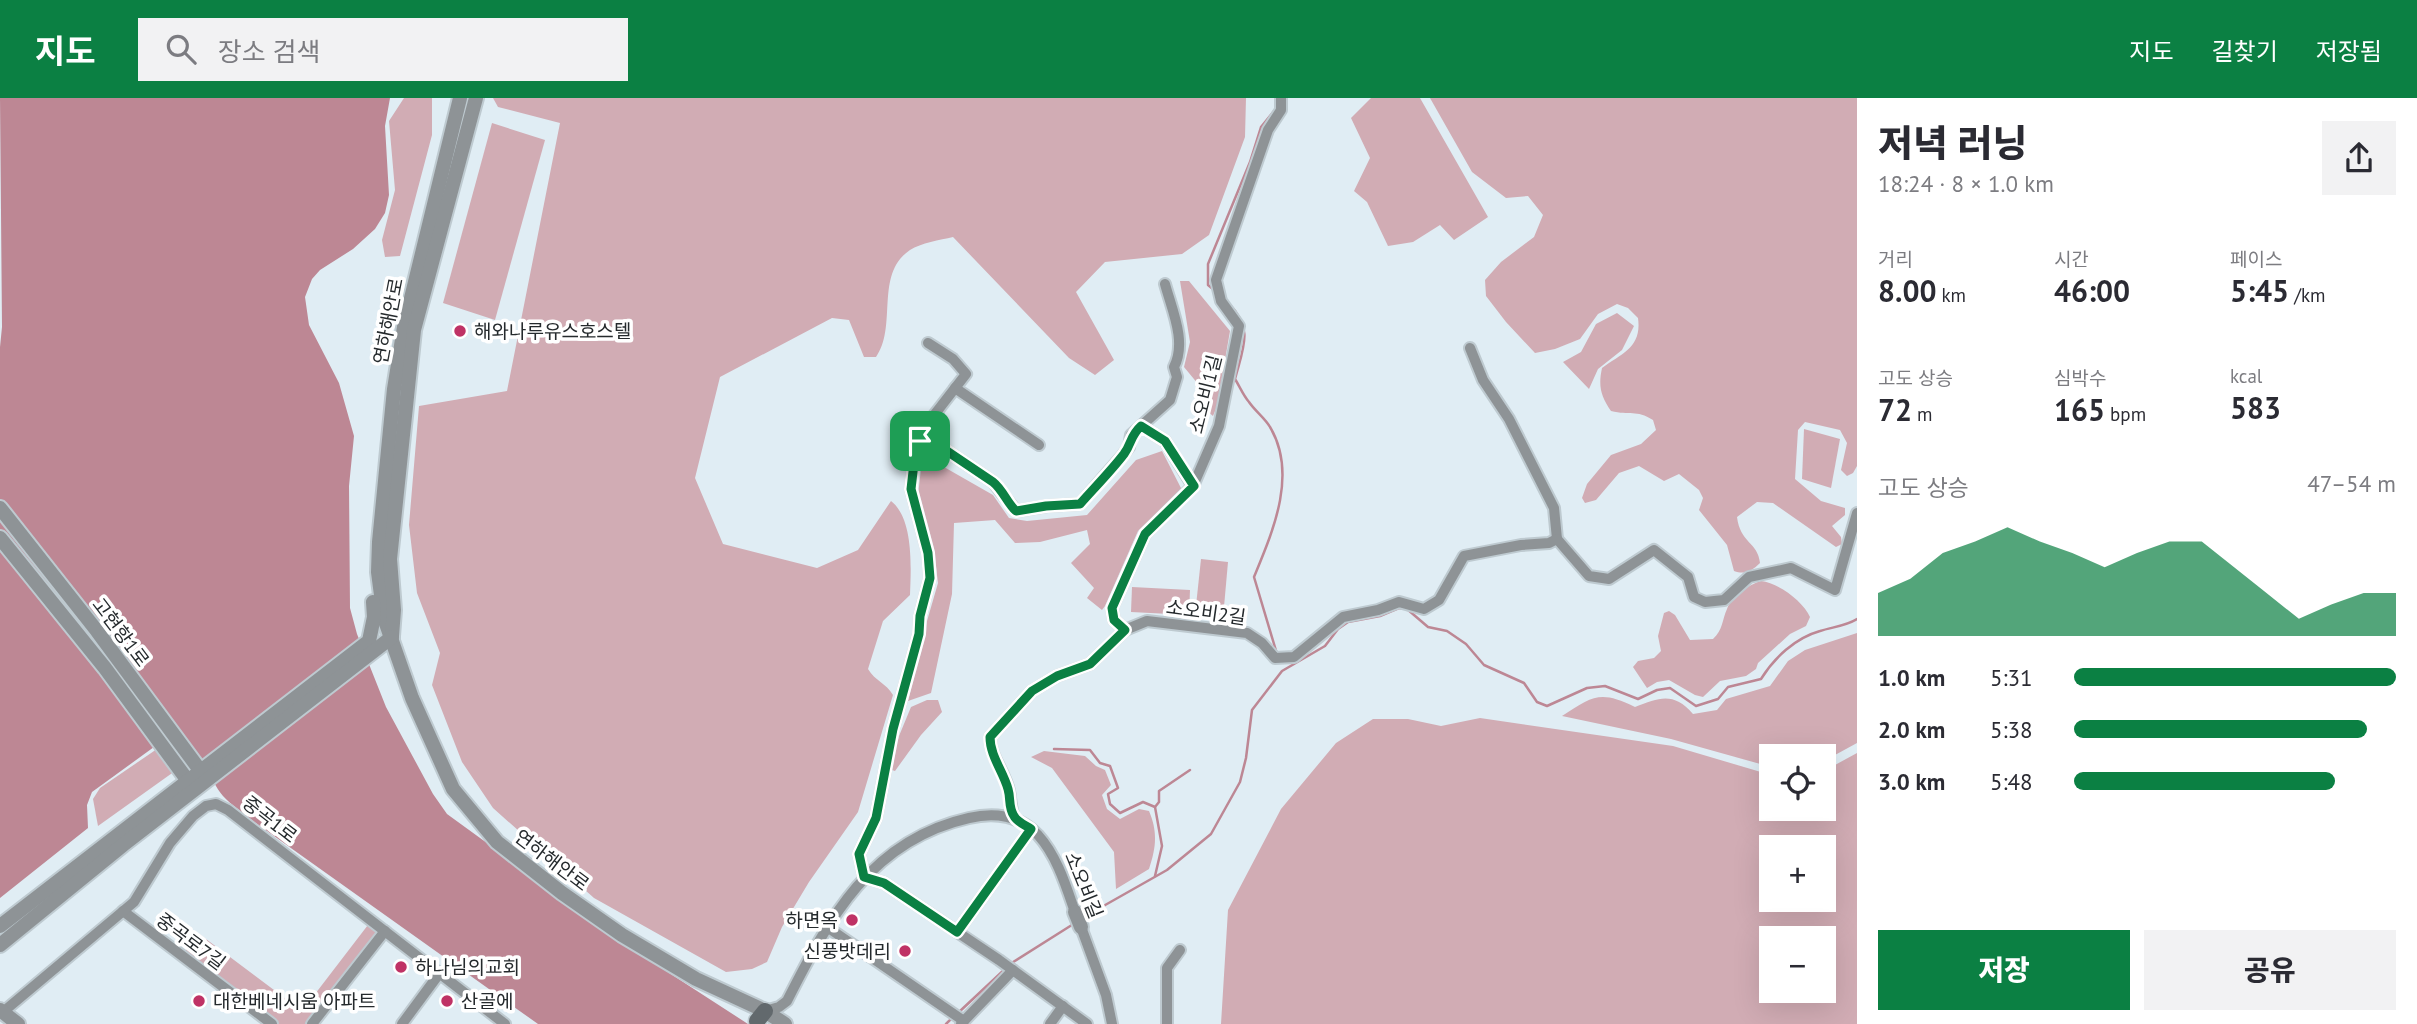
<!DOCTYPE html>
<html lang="ko">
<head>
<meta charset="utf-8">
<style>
  body { margin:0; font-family:"PT Sans","Noto Sans KR",sans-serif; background:#f2f2f3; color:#2b2b33; height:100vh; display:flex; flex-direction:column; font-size:26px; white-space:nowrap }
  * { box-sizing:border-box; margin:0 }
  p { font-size:23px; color:#7c7c81 }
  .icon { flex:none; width:38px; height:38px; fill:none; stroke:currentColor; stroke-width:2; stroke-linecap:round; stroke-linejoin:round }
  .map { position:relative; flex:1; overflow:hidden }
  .sheet { display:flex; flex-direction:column; background:#fff; width:560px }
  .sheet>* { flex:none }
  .fabs { position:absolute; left:1759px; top:646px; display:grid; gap:14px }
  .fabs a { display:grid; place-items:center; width:77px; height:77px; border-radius:0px; background:#fff; box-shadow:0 7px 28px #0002; font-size:35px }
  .pin { position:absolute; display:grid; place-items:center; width:60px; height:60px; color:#fff; margin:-30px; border-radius:14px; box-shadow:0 4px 10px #0006 }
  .round { display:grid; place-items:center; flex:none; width:74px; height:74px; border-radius:0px; background:#f2f2f3 }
  .headline { display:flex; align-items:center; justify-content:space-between; height:119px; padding:0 21px }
  h1 { font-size:38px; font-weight:800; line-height:52px }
  .figures { display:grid; grid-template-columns:repeat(3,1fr); gap:10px; height:119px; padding:7px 21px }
  .figures div { display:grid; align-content:center }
  .figures b { font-size:30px; font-weight:800 }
  .figures small { font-size:19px; font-weight:400 }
  .figures p { font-size:19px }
  .chart { height:196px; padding:14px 21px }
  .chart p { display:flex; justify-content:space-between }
  .chart svg { width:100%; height:126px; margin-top:7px; fill:#0b8043; opacity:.7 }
  .action { display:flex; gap:14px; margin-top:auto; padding:14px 21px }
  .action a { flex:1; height:80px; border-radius:0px; background:#0b8043; color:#fff; font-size:28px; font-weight:800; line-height:80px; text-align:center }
  .action a+a { background:#f2f2f3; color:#2b2b33 }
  ul { padding:0 21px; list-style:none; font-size:23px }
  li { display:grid; grid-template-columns:112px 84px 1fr; align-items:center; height:52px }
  li i { height:18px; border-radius:9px; background:#0b8043 }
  header { display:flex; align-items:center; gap:42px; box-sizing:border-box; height:98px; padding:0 35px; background:#0b8043; color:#fff }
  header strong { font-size:33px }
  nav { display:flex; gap:38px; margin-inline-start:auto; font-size:24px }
  .search { width:490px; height:63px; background:#f2f2f3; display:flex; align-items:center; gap:18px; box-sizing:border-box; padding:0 24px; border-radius:0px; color:#7c7c81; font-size:26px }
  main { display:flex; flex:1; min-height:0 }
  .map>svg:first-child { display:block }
  .green { fill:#d1acb4; fill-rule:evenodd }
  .water { fill:#bd8794 }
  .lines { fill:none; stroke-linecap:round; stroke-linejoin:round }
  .stream { stroke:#bd8794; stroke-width:2.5 }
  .minor-casing { stroke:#becad0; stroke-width:14 }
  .tertiary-casing { stroke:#becad0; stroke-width:18 }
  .secondary-casing { stroke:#becad0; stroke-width:19 }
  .minor { stroke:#8e9396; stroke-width:10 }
  .tertiary { stroke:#8e9396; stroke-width:14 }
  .secondary { stroke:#62696d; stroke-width:16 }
  .route-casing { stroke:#fff; stroke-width:14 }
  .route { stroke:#0b8043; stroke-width:9 }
  .poi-dot { fill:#bf3265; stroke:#fff; stroke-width:2.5 }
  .labels { text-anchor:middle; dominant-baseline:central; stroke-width:7; stroke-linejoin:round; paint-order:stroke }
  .street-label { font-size:19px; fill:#252a2d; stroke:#fff }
  .poi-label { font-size:19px; fill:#252a2d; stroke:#fff; text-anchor:start }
</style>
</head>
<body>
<header>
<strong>지도</strong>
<div class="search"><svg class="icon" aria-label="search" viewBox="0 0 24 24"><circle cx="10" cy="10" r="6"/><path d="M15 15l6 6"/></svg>장소 검색</div>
<nav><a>지도</a><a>길찾기</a><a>저장됨</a></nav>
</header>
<main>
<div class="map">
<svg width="1857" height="926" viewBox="0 0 1857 926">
  <rect width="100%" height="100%" fill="#e0edf4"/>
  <!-- green -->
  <g class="green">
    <path d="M404,0H432V37L400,158L385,159L382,142L395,92L389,23Z"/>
    <path d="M493,0H1246L1245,39L1209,137L1182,156L1105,164L1076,194L1114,262L1095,277L1069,260L953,139C940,142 921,145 910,152C874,176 898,228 876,259H864L849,222L832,220L720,279L695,380L723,446L817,470L858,452L891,403C914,421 911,470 910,497L883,523L868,571C875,583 886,585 893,597L858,714L809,784L782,829L767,864L752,871L726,874L594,800L493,710L462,664L432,587L440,555L417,495L409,427L419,308L507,293L560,25L498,9Z"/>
    <path d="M1371,0H1420L1488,119L1454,142L1440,127L1413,144L1388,148L1367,104L1354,93L1370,60L1351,20Z"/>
    <path d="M1430,0H1857V368L1853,375L1847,378L1841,372L1847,345L1840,332L1805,324L1798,332L1795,381L1821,403L1845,410V417L1832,428L1841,439L1842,446L1836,449L1773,405L1757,404L1737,419C1740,445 1758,444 1760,465C1752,473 1745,477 1734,473L1727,447L1699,412L1703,400L1699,392L1679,376L1664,383L1639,368L1619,375L1596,402L1585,405L1582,400L1587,386L1611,357L1641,346L1656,332L1653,322C1636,311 1630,318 1611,313C1601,298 1598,289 1602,270C1623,255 1642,249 1638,220L1628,210L1617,206L1598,216L1580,241L1555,251L1535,255L1506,224L1486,198L1485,182L1501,164L1534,139L1543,117L1528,98L1506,100L1472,74Z"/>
    <path d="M492,25L545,42L495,222L443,205Z"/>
    <path d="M1180,183H1189L1230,233L1217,308L1213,318L1206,312L1203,292L1184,269L1190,244Z"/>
    <path d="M1617,215L1634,228L1622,252L1598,271L1589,291L1563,264L1581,254L1596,226Z"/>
    <path d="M1804,331L1840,341L1831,390L1802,381Z"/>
    <path d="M1162,353L1182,392L1138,433L1105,508L1102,512L1087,500L1094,490L1071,465L1090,446L1087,432L1040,444L1015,445L995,422L954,425L952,496L931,595L908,603L927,523L938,485L934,453L918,397L922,362L930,361L993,397L1009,420L1027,423L1087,417L1136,362Z"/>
    <path d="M1201,461L1228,464L1223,520L1195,517Z"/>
    <path d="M1761,483C1778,485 1803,503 1810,519L1806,528L1790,536L1758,565L1756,571L1746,578L1720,583L1703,599L1695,597L1669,582L1657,584L1647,590L1633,569L1638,563L1654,560L1661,553L1658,538L1664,515L1669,513L1675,517L1690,542L1713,541C1723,532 1722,522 1727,511C1732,498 1748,487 1761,483Z"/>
    <path d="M1132,489L1190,492L1189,517L1131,514Z"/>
    <path d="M1857,535V645L1824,663V658H1771V669L1671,641L1562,618C1593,598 1600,592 1635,609C1660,599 1674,594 1693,616L1717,612L1726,601L1770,588L1788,563L1805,552Z"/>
    <path d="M927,602H938L942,614L921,637L895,673L889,671L899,638L911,609Z"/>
    <path d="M1480,620L1673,648L1771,677V710H1824V673L1857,655V926H1221L1228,812L1281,711L1336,645L1373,621H1408L1441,628ZM1771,749H1824V802H1771ZM1771,840H1824V892H1771Z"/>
    <path d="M173,640L189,645L196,658L98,728L93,701L100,690Z"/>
    <path d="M1044,653L1085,658L1096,668L1105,672L1111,687L1102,697L1107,711L1120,721L1139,711L1149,713C1158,734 1156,750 1149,771L1116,791L1114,754L1052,670L1031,659Z"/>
    <path d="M371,823L385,833L312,926H272L182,857L198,835L302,913Z"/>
  </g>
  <!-- water -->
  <path class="water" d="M0,0H390L385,28L389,97L385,115L375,131L353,151L320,172L312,181L305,199L309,227L339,285L354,338L349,388L350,510L357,536L386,609L433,696L447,716L643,858L748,926H538L253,723C243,714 231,707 223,698C207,680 194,628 165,641L92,694L87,707L88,730L0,800V249L2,229Z"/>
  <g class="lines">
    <!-- stream -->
    <g class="stream">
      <path d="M1214,192L1208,187V166L1250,64L1261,29L1274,13"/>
      <path d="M1229,206C1254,231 1243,250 1235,281C1240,289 1243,297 1249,304C1255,313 1265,320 1270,329C1298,376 1273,433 1254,479L1277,556"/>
      <path d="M1054,651L1090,652L1100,665L1110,668L1118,690L1108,696L1110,706L1120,715L1143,704L1155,709L1162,748L1155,778"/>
      <path d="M1155,709L1159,704V693L1190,672"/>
      <path d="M1084,819L1167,772L1211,736L1240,684L1246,660L1252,612L1282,573L1325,548L1338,531L1348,524L1380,518L1399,510L1407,511L1428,529L1447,533L1466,546L1484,567L1524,585L1537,604L1547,608L1587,590L1605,588L1638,601L1657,592L1670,590L1696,608L1718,601L1728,589L1761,581C1774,560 1795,540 1820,533C1832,529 1846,528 1857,521"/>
      <path d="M1010,866L1075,825"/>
      <path d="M959,914L1005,871"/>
      <path d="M946,926L954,918"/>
    </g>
    <defs>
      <g id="minor">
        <path d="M1470,250L1483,282L1509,321L1554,410L1557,441"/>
        <path d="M955,290L1039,347"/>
        <path d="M1141,328L1165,343L1193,388"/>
        <path d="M920,343L924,330L966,276L953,261L928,245"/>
        <path d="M1125,532L1147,523L1247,535L1262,545L1275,560L1294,559L1343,519L1378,512L1399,504L1424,511L1439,502L1464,458L1521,447L1549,445L1557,441L1589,478L1609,481L1654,452L1688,479L1694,499L1705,504L1724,502L1749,479L1791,470L1835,492L1857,415"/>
        <path d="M1015,721C1010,711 1011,703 1009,693C1005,674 990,659 990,639L1032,593L1057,578L1090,566L1125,532L1114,522L1112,510L1145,436L1193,388L1219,328L1239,228L1221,203L1216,182L1268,32L1281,12V0"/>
        <path d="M123,813L272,926"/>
        <path d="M827,829L964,923"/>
        <path d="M1081,829L1106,897L1112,926"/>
        <path d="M957,834L1031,731"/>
        <path d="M765,913L779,909L787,903C829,820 871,742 969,720C995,714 1019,717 1038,737C1057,758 1066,788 1075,814"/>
        <path d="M3,914L134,804L170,745L193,718L206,708L216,706L228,712L505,926"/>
        <path d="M312,926L385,833"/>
        <path d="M402,926L439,876"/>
        <path d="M961,926L1013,872"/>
        <path d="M1050,926L1063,908"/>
        <path d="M1087,926L999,862L884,785L864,779L859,756L876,720L893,631L919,536L920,518L930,480L928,455L911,391L916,348L920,343L935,345L993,384L1016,413L1047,408L1080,406L1122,358L1129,349L1131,337L1170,302L1177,279L1174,269C1187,244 1172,212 1165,186"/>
        <path d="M1167,926V870L1180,852"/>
      </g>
      <g id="tertiary">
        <path d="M460,0L404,229L394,291L379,444L378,474L384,520L412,600L453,691L497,744L562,795L622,837L696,881L765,913L785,926"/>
        <path d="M0,410L97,533L205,679"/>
        <path d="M0,440L105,570L194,691"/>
        <path d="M392,538L394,512L390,461L414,232L476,0"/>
        <path d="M1075,814L1081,829"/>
        <path d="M0,828L369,543L374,519L373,504"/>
        <path d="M0,847L123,747L392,539"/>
        <path d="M0,912L18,926"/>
      </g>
      <path id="secondary" d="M757,923L765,913"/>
    </defs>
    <!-- minor casing -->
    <use href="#minor" class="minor-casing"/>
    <!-- tertiary casing -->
    <use href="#tertiary" class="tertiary-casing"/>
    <!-- secondary casing -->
    <use href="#secondary" class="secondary-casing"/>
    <!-- minor -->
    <use href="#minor" class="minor"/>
    <!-- tertiary -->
    <use href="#tertiary" class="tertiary"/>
    <!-- secondary -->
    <use href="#secondary" class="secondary"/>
  </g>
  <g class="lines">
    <defs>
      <path id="route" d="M1141,328L1165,343L1194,388L1145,436L1112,510L1114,522L1125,532L1090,566L1057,578L1032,593L990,639C990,658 1003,673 1008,691C1011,701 1008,709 1014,718C1017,724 1025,727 1031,731L957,834L884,785L864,779L859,756L876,720L893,631L919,536L920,518L930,480L928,455L911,391L916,348L920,343L935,345L993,384C1003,392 1007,405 1016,413L1046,408L1080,406C1095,389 1111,373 1124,356C1132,345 1130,338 1141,328Z"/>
    </defs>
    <!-- route casing -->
    <use href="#route" class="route-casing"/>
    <!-- route -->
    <use href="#route" class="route"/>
  </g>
  <!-- markers -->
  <g class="poi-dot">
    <circle cx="460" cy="233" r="7"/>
    <circle cx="852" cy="822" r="7"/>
    <circle cx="905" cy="853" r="7"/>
    <circle cx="401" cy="869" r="7"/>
    <circle cx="199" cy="903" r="7"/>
    <circle cx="447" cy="903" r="7"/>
  </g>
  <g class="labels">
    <!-- street labels -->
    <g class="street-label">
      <text transform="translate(388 223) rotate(-79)">연하해안로</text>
      <text transform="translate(1205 296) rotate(-76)">소오비1길</text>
      <text transform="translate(1206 514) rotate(8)">소오비2길</text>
      <text transform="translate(121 534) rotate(53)">고현항1로</text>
      <text transform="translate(270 721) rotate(38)">중곡1로</text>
      <text transform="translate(552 762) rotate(37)">연하해안로</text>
      <text transform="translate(1084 787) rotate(68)">소오비길</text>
      <text transform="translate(191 843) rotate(37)">중곡로7길</text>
    </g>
    <!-- poi labels -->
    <g class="poi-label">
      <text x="474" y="233">해와나루유스호스텔</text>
      <text x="838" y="822" text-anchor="end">하면옥</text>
      <text x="891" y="853" text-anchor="end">신풍밧데리</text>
      <text x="415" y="869">하나님의교회</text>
      <text x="213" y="903">대한베네시움 아파트</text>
      <text x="461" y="903">산골에</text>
    </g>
  </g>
</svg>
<div class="fabs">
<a><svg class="icon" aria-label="locate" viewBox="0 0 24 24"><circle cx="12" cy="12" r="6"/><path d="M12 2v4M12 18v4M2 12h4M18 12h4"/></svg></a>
<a>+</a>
<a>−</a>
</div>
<div class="pin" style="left:920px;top:343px;background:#1e9e55"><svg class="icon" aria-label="arrive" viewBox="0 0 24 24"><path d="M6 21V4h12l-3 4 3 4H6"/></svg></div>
</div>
<section class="sheet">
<div class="headline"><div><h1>저녁 러닝</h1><p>18:24 · 8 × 1.0 km</p></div><a class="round"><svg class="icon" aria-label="share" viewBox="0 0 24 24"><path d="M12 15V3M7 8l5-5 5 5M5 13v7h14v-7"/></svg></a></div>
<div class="figures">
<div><p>거리</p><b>8.00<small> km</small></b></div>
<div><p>시간</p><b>46:00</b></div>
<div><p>페이스</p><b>5:45<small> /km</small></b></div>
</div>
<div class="figures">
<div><p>고도 상승</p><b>72<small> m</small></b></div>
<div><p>심박수</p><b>165<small> bpm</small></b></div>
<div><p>kcal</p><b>583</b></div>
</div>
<div class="chart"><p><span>고도 상승</span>47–54 m</p>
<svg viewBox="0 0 160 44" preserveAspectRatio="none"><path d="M0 44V29L10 24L20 15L30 11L40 6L50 11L60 15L70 20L80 15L90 11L100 11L110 20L120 29L130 38L140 33L150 29L160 29V44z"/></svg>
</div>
<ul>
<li><b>1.0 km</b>5:31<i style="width:100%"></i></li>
<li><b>2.0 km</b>5:38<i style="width:91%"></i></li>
<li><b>3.0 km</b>5:48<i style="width:81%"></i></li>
</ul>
<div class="action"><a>저장</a><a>공유</a></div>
</section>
</main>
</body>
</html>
